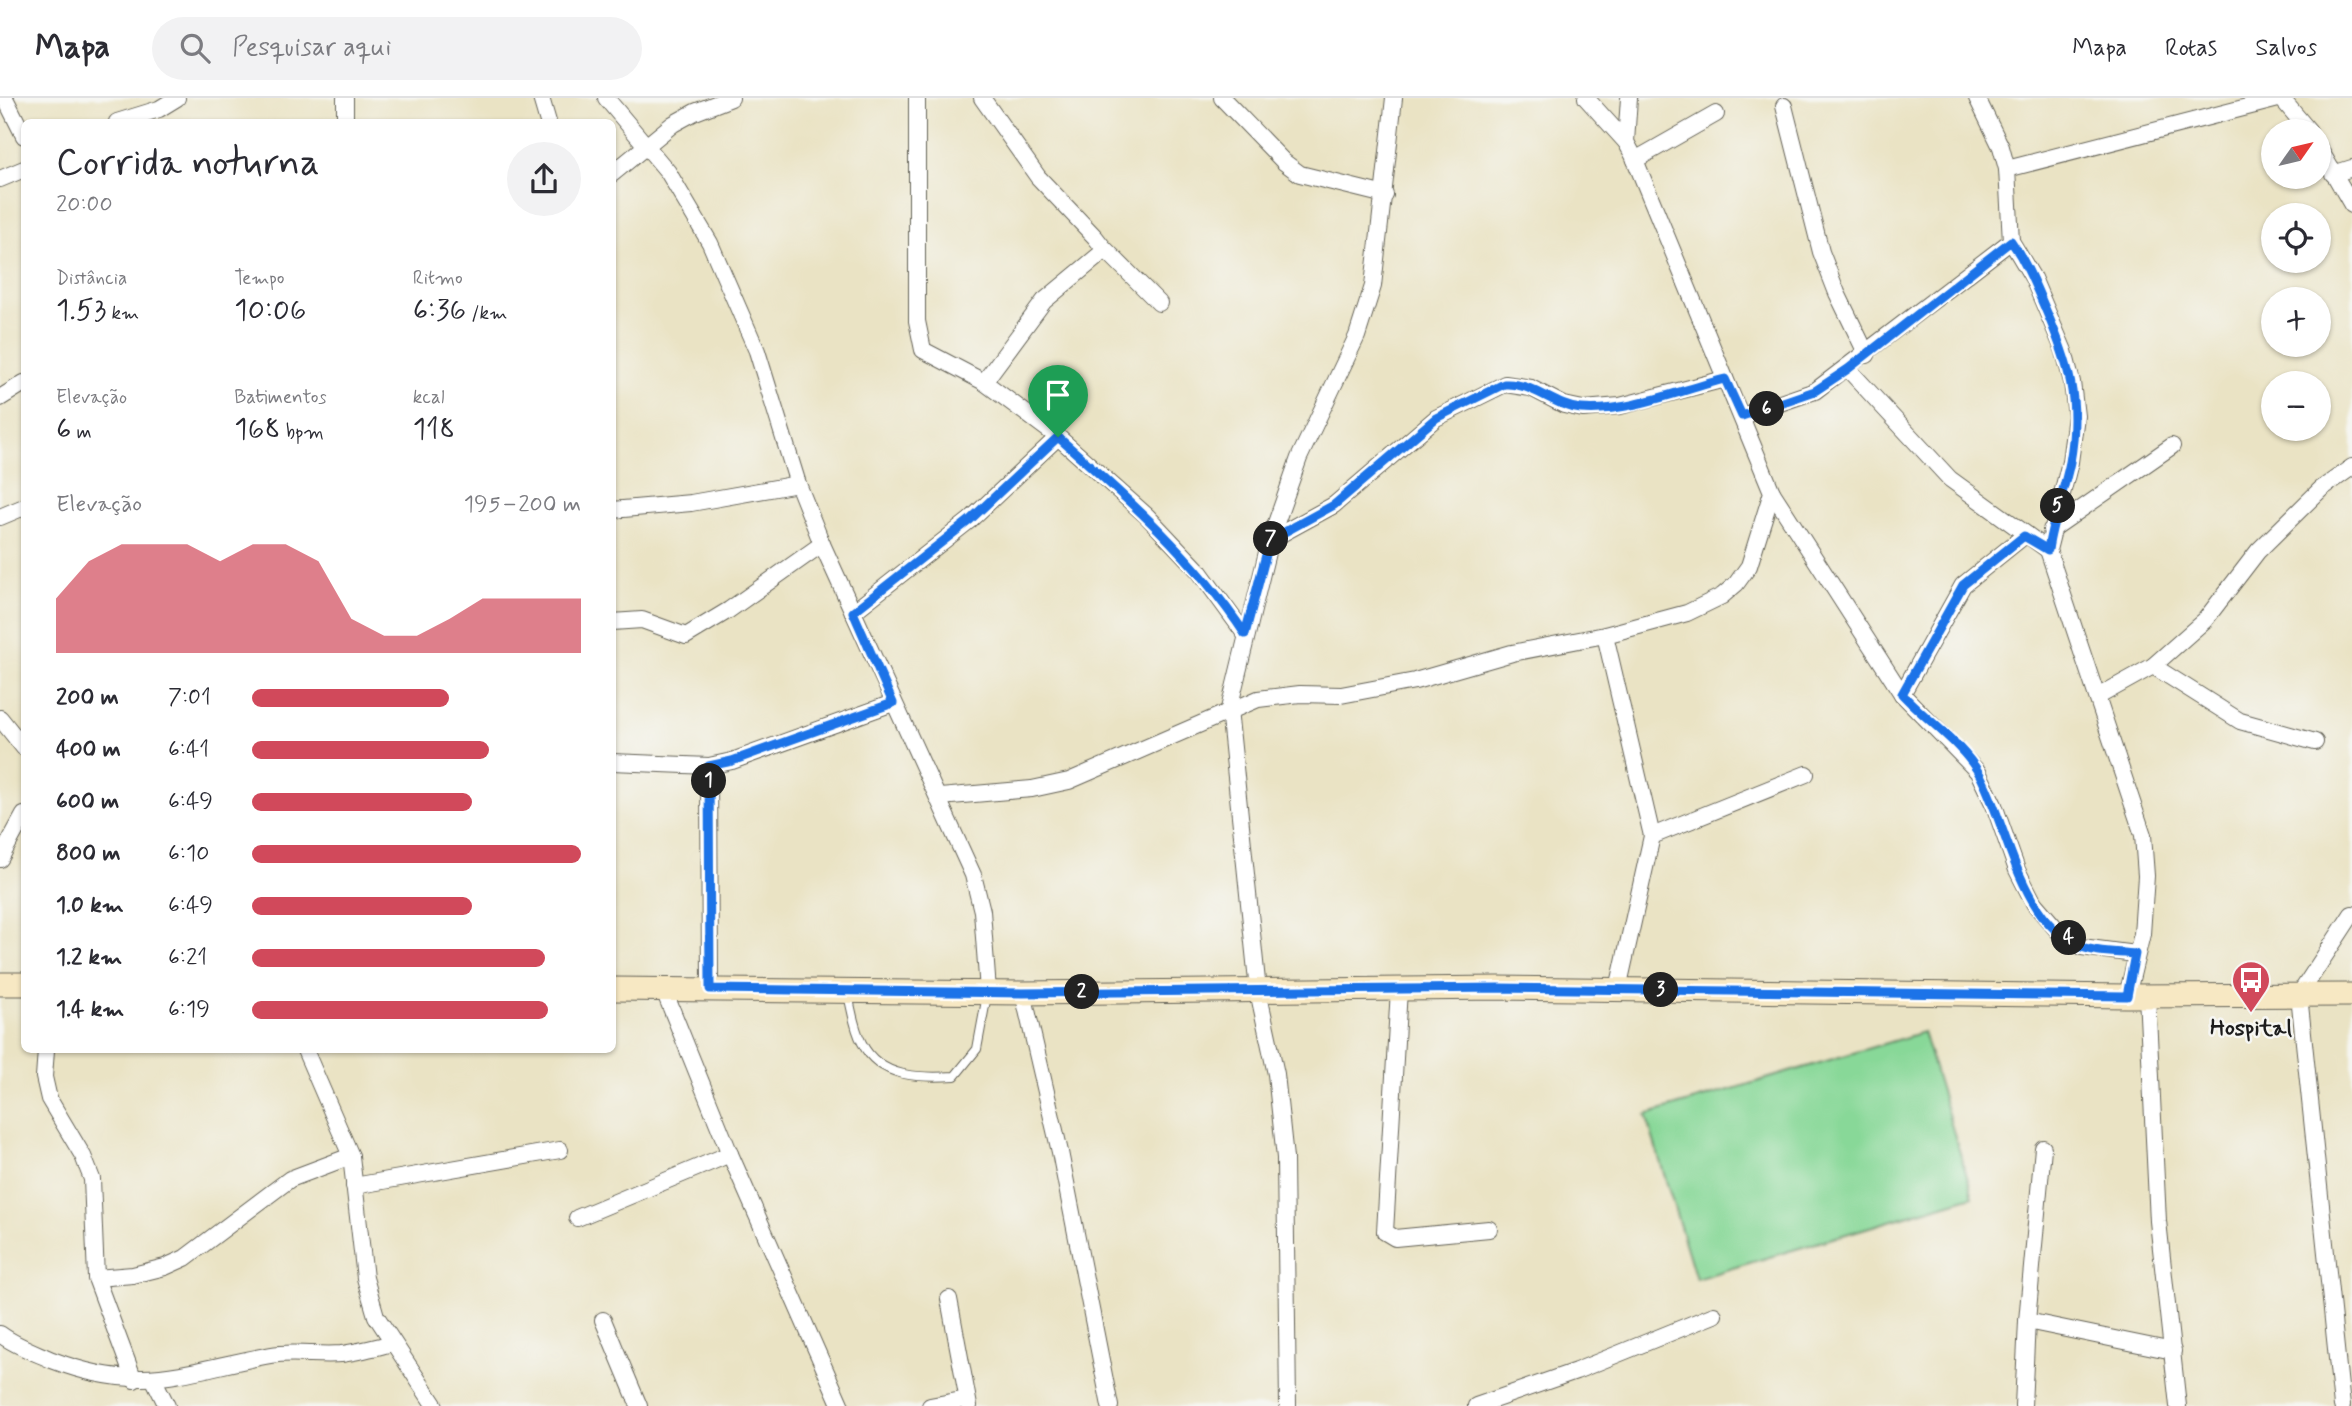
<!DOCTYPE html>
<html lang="pt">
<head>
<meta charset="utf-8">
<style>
  body { margin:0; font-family:Mynerve,sans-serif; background:#f2f2f3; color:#2b2b33; height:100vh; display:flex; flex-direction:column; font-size:26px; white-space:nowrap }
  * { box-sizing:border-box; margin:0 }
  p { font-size:23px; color:#7c7c81 }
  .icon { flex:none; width:38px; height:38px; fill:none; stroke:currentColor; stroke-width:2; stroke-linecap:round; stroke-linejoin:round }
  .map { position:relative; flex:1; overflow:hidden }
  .drawer { position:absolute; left:21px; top:21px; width:595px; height:934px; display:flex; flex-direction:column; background:#fff; border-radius:10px; box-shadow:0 2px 5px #0004 }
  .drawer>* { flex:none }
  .needle { width:46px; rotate:56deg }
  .tools { position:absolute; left:2261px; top:21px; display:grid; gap:14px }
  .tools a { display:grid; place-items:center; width:70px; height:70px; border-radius:50%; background:#fff; box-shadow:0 2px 5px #0004; font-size:35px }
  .pin { position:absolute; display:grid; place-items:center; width:60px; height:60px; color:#fff; margin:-72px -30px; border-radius:50% 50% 50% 0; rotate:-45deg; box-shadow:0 0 7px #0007 }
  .pin .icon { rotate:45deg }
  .km { position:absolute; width:35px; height:35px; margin:-18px; border-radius:50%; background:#222; color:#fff; font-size:19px; line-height:35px; text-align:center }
  .round { display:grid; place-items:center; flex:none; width:74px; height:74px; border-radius:37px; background:#f2f2f3 }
  .summary { display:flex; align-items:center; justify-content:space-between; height:119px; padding:0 35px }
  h1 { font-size:38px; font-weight:600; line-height:52px }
  .figures { display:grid; grid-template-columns:repeat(3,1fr); gap:10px; height:119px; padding:7px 35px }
  .figures div { display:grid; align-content:center }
  .figures b { font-size:30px; font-weight:600 }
  .figures small { font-size:19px; font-weight:400 }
  .figures p { font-size:19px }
  .chart { height:196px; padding:14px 35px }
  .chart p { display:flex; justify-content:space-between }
  .chart svg { width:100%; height:126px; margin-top:7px; fill:#d1495b; opacity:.7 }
  ul { padding:0 35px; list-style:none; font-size:23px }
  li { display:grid; grid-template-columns:112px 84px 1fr; align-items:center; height:52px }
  li i { height:18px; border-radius:9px; background:#d1495b }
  header { display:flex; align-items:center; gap:42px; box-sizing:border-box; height:98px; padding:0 35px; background:#fff; border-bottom:2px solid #e1e1e2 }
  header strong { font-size:33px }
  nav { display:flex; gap:38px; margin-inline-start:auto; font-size:24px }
  .search { width:490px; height:63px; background:#f2f2f3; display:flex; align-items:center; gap:18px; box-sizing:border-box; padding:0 24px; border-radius:38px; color:#7c7c81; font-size:26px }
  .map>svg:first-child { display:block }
  .green { fill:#88d898; stroke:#527a5a; stroke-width:2 }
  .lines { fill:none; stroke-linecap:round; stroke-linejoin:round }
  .service-casing { stroke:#646257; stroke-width:10 }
  .minor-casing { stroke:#646257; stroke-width:18 }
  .secondary-casing { stroke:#646257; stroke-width:25 }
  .service { stroke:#fff; stroke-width:8 }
  .minor { stroke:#fff; stroke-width:16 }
  .secondary { stroke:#f7e8c3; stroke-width:23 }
  .route-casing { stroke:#fff; stroke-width:14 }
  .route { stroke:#1a73e8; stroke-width:9 }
  .labels { text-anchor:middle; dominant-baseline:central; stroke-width:5; stroke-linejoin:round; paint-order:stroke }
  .poi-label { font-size:23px; font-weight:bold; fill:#1c1c1c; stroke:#f6f6f2 }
</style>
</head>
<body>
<header>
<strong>Mapa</strong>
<div class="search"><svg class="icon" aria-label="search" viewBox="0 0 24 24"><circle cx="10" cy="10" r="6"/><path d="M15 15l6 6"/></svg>Pesquisar aqui</div>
<nav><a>Mapa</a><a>Rotas</a><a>Salvos</a></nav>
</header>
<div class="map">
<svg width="2352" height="1308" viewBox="0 0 2352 1308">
  <rect width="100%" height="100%" fill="#f6f6f2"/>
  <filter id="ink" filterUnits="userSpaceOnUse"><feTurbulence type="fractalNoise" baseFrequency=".0143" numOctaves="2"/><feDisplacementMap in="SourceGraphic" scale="14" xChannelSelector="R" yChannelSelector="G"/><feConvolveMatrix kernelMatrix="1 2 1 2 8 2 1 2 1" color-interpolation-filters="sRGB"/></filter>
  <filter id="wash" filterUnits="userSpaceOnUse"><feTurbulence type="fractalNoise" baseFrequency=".00686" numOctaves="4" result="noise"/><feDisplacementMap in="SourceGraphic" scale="28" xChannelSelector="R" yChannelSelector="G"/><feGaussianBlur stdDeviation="1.57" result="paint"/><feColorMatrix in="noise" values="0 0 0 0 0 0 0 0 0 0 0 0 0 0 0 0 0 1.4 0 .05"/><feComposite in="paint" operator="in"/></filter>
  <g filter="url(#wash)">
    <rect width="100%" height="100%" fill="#eae3c4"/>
    <!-- green -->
    <path class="green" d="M1923,934L1973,1098L1696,1181L1646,1017Z"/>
  </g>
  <g filter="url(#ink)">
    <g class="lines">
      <defs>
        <path id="service" d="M848,897C852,912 854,931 862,945C880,981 921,980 955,978L977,951L987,897"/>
        <g id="minor">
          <path d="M5,0L24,38"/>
          <path d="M541,0L548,24"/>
          <path d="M606,0L668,74L710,145L757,253L798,386L822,446L973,777L982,813L988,893"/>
          <path d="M917,0V223L923,252L984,284L1058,339L1147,418L1199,473L1245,536"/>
          <path d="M982,0L1038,79L1095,139L1102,148L1103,154L1044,203L984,284"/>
          <path d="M1222,0L1284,64L1300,76L1385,97"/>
          <path d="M2282,1L2309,33"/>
          <path d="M1784,8L1821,154L1837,195L1867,257"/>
          <path d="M117,24L159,11L177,0"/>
          <path d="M345,24V0"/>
          <path d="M1626,44L1629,0"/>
          <path d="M2319,50L2352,107"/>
          <path d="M1635,62L1716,16"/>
          <path d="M2007,71L2282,0"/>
          <path d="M612,76L673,26L695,14L731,0"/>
          <path d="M2333,76L2352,70"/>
          <path d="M0,81L24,71"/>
          <path d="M2011,143L2033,180L2064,253L2072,284L2076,318L2070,364L2048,452L2143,737L2146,778L2142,836L2127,898"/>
          <path d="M1102,148L1159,205"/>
          <path d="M1848,271L1950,381L2048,452"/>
          <path d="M0,300L24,285"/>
          <path d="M1742,318L1815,293L2011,143L2007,71L2001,49L1977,0"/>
          <path d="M1772,394L1902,596L1978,674L1994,707L2017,772L2034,805L2059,834L2082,849L2135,856"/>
          <path d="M612,412L691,405L798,386"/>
          <path d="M0,419L24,409"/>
          <path d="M2051,432L2172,348"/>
          <path d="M1270,442L1334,407L1436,320L1505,286L1531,290L1564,307L1583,311L1620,308L1725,281"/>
          <path d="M853,514L970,422L1058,339"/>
          <path d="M612,524L642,522L686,538L729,512L822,446"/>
          <path d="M1605,537L1652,738L1618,891"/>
          <path d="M2153,568L2240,623L2315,644"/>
          <path d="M1902,596L1963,487L2024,438"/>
          <path d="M2099,598L2153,568L2205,522L2258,453L2321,391L2352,369"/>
          <path d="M0,620L24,650"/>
          <path d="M612,664L709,668L732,663L893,605"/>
          <path d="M709,668L710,890"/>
          <path d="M940,699L1032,691L1069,683L1258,601L1300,596L1341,597L1415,583L1512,555L1605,537L1687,515L1722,498L1736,486L1749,468L1772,394L1633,57L1626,44L1586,0"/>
          <path d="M1652,738L1806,676"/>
          <path d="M0,761L24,717"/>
          <path d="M663,890L730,1056L841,1308"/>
          <path d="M1399,891L1385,1134L1395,1140L1489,1131"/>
          <path d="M1023,895L1060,1054L1110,1308"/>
          <path d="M2147,897L2158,1123L2178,1308"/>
          <path d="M46,952L44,979L49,1001L83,1058L92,1081L96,1180L134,1282"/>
          <path d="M305,952L351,1058L365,1180L376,1218L435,1308"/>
          <path d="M354,1088L560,1052"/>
          <path d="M577,1120L730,1056"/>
          <path d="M96,1180L133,1177L165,1169L185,1160L290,1081L351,1058"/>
          <path d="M949,1201L969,1308"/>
          <path d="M603,1222L639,1308"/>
          <path d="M2027,1223L2173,1253"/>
          <path d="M0,1236C16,1248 34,1254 52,1262C143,1297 183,1273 271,1257C293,1253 318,1258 341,1256C358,1254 376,1249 393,1245"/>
          <path d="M153,1280L167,1308"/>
          <path d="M930,1308L967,1301"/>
          <path d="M1288,1308L1285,1060L1276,976L1258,893L1229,611L1270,442L1299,360L1357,238L1373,188L1394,0"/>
          <path d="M1476,1308L1576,1273L1714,1217"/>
          <path d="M2023,1308L2027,1223L2043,1050"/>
          <path d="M2342,1308L2299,897L2352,816"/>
        </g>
        <g id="secondary">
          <path d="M0,886H24"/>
          <path d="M612,891L1023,895L1499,890L2127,898L2352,897"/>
        </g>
      </defs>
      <!-- service casing -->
      <use href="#service" class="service-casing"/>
      <!-- minor casing -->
      <use href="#minor" class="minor-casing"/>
      <!-- secondary casing -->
      <use href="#secondary" class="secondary-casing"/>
      <!-- service -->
      <use href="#service" class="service"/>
      <!-- minor -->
      <use href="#minor" class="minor"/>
      <!-- secondary -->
      <use href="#secondary" class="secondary"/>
    </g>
  </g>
  <g class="lines" filter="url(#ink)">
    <defs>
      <path id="route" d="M2011,143C2026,164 2035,187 2045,210C2069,265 2081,303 2070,364C2064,394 2052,422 2048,452L2024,438L1963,487L1902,596C1926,622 1963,646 1980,677C2008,729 2020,825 2082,849C2098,855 2119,854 2135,856L2127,898L1499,890L1023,895L710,891L709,668L732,663L893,605L853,514L970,422L1058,339C1127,400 1194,459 1245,536L1270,442L1334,407L1436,320L1504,286C1533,284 1553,308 1581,311C1628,315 1680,292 1725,281L1742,318L1815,293L1848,271Z"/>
    </defs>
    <!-- route casing -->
    <use href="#route" class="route-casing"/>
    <!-- route -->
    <use href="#route" class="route"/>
  </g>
  <!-- icons -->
  <defs>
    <symbol id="bus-pin" viewBox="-11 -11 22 30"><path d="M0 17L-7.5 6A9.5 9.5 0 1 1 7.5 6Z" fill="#d1495b" stroke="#f6f6f2"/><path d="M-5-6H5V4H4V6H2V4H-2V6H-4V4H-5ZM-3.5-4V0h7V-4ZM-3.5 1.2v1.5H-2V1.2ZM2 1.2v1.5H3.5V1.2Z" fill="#fff"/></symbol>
  </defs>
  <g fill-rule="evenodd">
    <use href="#bus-pin" x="2229" y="860" width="44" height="60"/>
  </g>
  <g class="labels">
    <!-- poi labels -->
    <g class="poi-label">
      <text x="2251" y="931">Hospital</text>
    </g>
  </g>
</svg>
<div class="tools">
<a><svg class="needle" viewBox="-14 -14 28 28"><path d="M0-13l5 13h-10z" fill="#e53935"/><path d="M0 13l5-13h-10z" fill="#7c7c81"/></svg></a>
<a><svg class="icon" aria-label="locate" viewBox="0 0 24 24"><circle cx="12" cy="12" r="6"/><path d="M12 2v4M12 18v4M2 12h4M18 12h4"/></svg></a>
<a>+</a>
<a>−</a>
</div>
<div class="pin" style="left:1058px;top:339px;background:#1e9e55"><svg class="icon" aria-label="arrive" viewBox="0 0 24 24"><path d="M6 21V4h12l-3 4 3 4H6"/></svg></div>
<b class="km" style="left:709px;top:683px">1</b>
<b class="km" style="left:1082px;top:894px">2</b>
<b class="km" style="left:1661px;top:892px">3</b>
<b class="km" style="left:2069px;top:840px">4</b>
<b class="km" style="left:2058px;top:408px">5</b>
<b class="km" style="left:1767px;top:311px">6</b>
<b class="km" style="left:1271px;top:441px">7</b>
<section class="drawer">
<div class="summary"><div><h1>Corrida noturna</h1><p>20:00</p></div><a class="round"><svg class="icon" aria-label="share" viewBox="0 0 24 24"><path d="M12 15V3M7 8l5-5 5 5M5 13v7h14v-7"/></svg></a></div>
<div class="figures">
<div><p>Distância</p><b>1.53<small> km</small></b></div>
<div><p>Tempo</p><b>10:06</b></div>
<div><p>Ritmo</p><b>6:36<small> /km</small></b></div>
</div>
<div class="figures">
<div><p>Elevação</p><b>6<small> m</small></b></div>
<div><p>Batimentos</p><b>168<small> bpm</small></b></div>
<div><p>kcal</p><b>118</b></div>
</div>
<div class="chart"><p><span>Elevação</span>195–200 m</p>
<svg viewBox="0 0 160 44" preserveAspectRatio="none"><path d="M0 44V25L10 12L20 6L30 6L40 6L50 12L60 6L70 6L80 12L90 32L100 38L110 38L120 32L130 25L140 25L150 25L160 25V44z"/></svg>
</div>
<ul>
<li><b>200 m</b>7:01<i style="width:60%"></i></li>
<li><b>400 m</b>6:41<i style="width:72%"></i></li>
<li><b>600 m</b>6:49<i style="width:67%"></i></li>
<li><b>800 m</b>6:10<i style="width:100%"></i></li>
<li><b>1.0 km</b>6:49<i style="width:67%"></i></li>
<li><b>1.2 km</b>6:21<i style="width:89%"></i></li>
<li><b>1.4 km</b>6:19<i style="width:90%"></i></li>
</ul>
</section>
</div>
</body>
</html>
